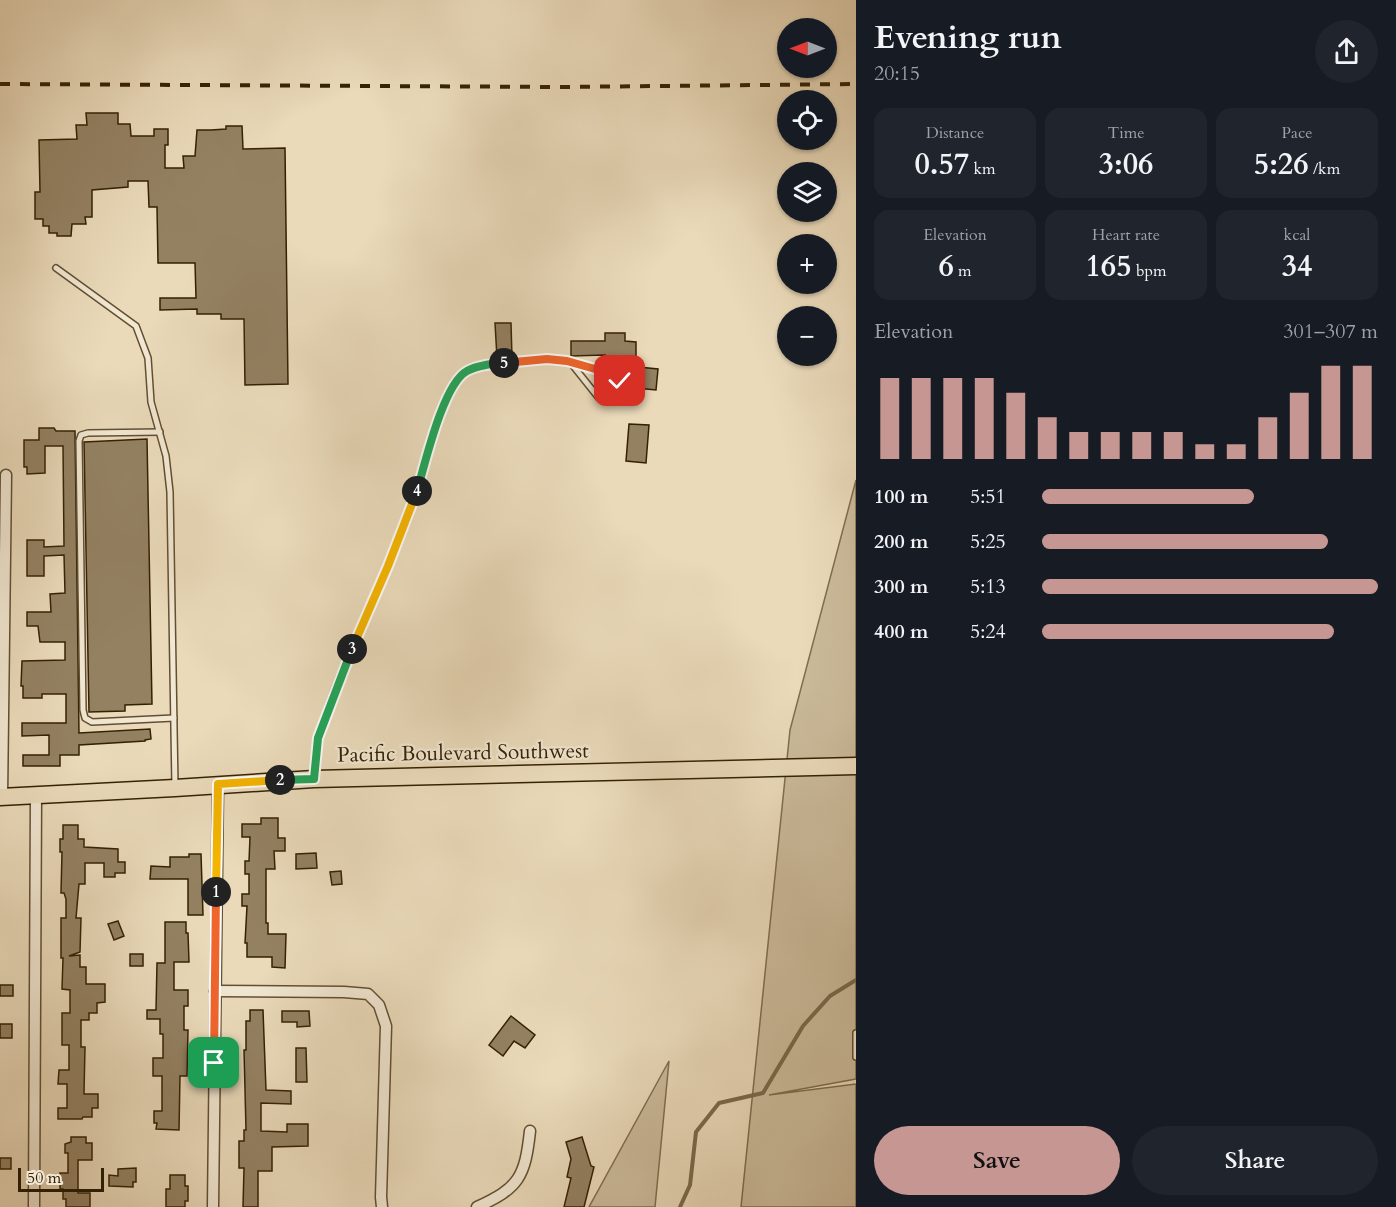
<!DOCTYPE html>
<html lang="en">
<head>
<meta charset="utf-8">
<style>
  body { margin:0; font-family:Cardo,serif; background:#20242c; color:#f1f3f6; height:100vh; display:flex; flex-direction:column; font-size:22px; white-space:nowrap }
  * { box-sizing:border-box; margin:0 }
  p { font-size:20px; color:#9ea1a6 }
  .icon { flex:none; width:33px; height:33px; fill:none; stroke:currentColor; stroke-width:2; stroke-linecap:round; stroke-linejoin:round }
  .map { position:relative; flex:1; overflow:hidden }
  .details { display:flex; flex-direction:column; background:#171b24; width:540px }
  .details>* { flex:none }
  .needle { width:39px; rotate:270deg }
  .buttons { position:absolute; left:777px; top:18px; display:grid; gap:12px }
  .buttons a { display:grid; place-items:center; width:60px; height:60px; border-radius:50%; background:#171b24; box-shadow:0 2px 4px #0004; font-size:30px }
  .scale { position:absolute; left:18px; bottom:15px; width:86px; box-sizing:border-box; padding-left:6px; border:3px solid #342103; border-top:0; font-size:16px; line-height:21px; white-space:nowrap; color:#342103; -webkit-text-stroke:4px #f1e7d2; paint-order:stroke }
  .pin { position:absolute; display:grid; place-items:center; width:51px; height:51px; color:#fff; margin:-26px; border-radius:12px; box-shadow:0 3px 9px #0006 }
  .km { position:absolute; width:30px; height:30px; margin:-15px; border-radius:50%; background:#222; color:#fff; font-size:16px; line-height:30px; text-align:center }
  .round { display:grid; place-items:center; flex:none; width:63px; height:63px; border-radius:32px; background:#20242c }
  .headline { display:flex; align-items:center; justify-content:space-between; height:102px; padding:0 18px }
  h1 { font-size:33px; font-weight:700; line-height:45px }
  .figures { display:grid; grid-template-columns:repeat(3,1fr); gap:9px; height:102px; padding:6px 18px }
  .figures div { display:grid; align-content:center; border-radius:15px; background:#20242c; text-align:center }
  .figures b { font-size:30px; font-weight:700 }
  .figures small { font-size:16px; font-weight:400 }
  .figures p { font-size:16px }
  .chart { height:168px; padding:12px 18px }
  .chart p { display:flex; justify-content:space-between }
  .chart svg { width:100%; height:108px; margin-top:6px; stroke:#c59692; stroke-width:6 }
  .action { display:flex; gap:12px; margin-top:auto; padding:12px 18px }
  .action a { flex:1; height:69px; border-radius:36px; background:#c59692; color:#111; font-size:24px; font-weight:700; line-height:69px; text-align:center }
  .action a+a { background:#20242c; color:#f1f3f6 }
  ul { padding:0 18px; list-style:none; font-size:20px }
  li { display:grid; grid-template-columns:96px 72px 1fr; align-items:center; height:45px }
  li i { height:15px; border-radius:8px; background:#c59692 }
  main { display:flex; flex:1; min-height:0 }
  .map>svg:first-child { display:block }
  .green { fill:#cbbb9b; stroke:#806e4f; stroke-width:1.5 }
  .lines { fill:none; stroke-linecap:round; stroke-linejoin:round }
  .stream { stroke:#7c6a4c; stroke-width:4 }
  .building { fill:#938162; stroke:#342103; stroke-width:1.5 }
  .service-casing { stroke:#624f31; stroke-width:8 }
  .minor-casing { stroke:#624f31; stroke-width:13 }
  .primary-casing { stroke:#342103; stroke-width:19 }
  .service { stroke:#f1e7d2; stroke-width:5 }
  .minor { stroke:#f1e7d2; stroke-width:10 }
  .primary { stroke:#eadaba; stroke-width:16 }
  .rail { stroke:#342103; stroke-width:4; stroke-dasharray:10 10; stroke-linecap:butt }
  .split-1-casing { stroke:#fff; stroke-width:12 }
  .split-2-casing { stroke:#fff; stroke-width:12 }
  .split-3-casing { stroke:#fff; stroke-width:12 }
  .split-4-casing { stroke:#fff; stroke-width:12 }
  .split-5-casing { stroke:#fff; stroke-width:12 }
  .split-6-casing { stroke:#fff; stroke-width:12 }
  .split-1 { stroke:#f0652b; stroke-width:8 }
  .split-2 { stroke:#f5b400; stroke-width:8 }
  .split-3 { stroke:#22a559; stroke-width:8 }
  .split-4 { stroke:#f5b400; stroke-width:8 }
  .split-5 { stroke:#22a559; stroke-width:8 }
  .split-6 { stroke:#f0652b; stroke-width:8 }
  .labels { text-anchor:middle; dominant-baseline:central; stroke-width:4.5; stroke-linejoin:round; paint-order:stroke }
  .street-label { font-size:21px; fill:#342103; stroke:#f1e7d2 }
</style>
</head>
<body>
<main>
<div class="map">
<svg width="856" height="1207" viewBox="0 0 856 1207">
  <rect width="100%" height="100%" fill="#eadaba"/>
  <filter id="stains"><feTurbulence type="fractalNoise" baseFrequency=".00333" numOctaves="4"/><feColorMatrix values="0 0 0 0 .2 0 0 0 0 .09 0 0 0 0 .02 0 0 0 .5 -.17"/></filter>
  <radialGradient id="worn" r=".72"><stop offset=".6" stop-color="#630" stop-opacity="0"/><stop offset="1" stop-color="#630" stop-opacity=".3"/></radialGradient>
  <!-- green -->
  <g class="green">
    <path d="M856,480V1079L769,1095L856,1084V1207H741L790,730Z"/>
    <path d="M669,1061L655,1207H589Z"/>
  </g>
  <g class="lines">
    <!-- stream -->
    <path class="stream" d="M680,1207L690,1185L696,1132L719,1103L763,1093L803,1026L830,996L856,980"/>
  </g>
  <!-- building -->
  <g class="building">
    <path d="M86,113H118V124H130L131,136H154V129H168V145H165V168H184L183,156H195L197,130H211L226,129V126H242L243,149L285,148L288,384L245,385L244,319H221V314H197V309L160,310V298H196L195,263H158L157,207H149L148,181H128V187L92,190V217H85L86,224H72L71,236H57V233H49V226H43V219H35V192H40L39,140L77,139L76,125H87Z"/>
    <path d="M495,323H511L512,357L497,358Z"/>
    <path d="M605,333H625V341L636,342V361H604L605,355L571,356V341H605Z"/>
    <path d="M638,367L658,369L656,390L636,388Z"/>
    <path d="M629,424L649,425L646,463L626,461Z"/>
    <path d="M39,428H54L56,431H75L79,733L150,729L151,739L145,740V741L79,745V755H60V766H23V755H49V735L22,736V723H66V694H42V698H23V686H21L22,661L65,660V642H40L38,626H27V612H51L50,594L65,593L64,555L44,556V576H27V540H44V547L64,546L63,446H45V473L27,474V467H24V440H39Z"/>
    <path d="M147,439L152,704L125,705V711L89,712L84,442Z"/>
    <path d="M261,818H278V838H285V851H274L275,869H266V923H268V934H286L285,968L272,967V957H247V943H245L247,906H242V894H249V874H245V861H249L250,837H242V824H261Z"/>
    <path d="M63,825H78V839H84V847L118,849V862H125V873H115V877H104V863H85V884H79L76,918H81L80,952L69,956L80,955V967H86V984H105V1002L97,1003V1013H89V1020H81V1047H85L84,1094H98V1108H92V1117H83L82,1119H58V1108H67V1084H58L59,1070H69V1045H62V1013H70V990L62,989L63,958H61V918H66V899L64,893H61L62,852H60V839H63Z"/>
    <path d="M316,853L317,868L296,869V854Z"/>
    <path d="M189,854H201L203,915H188V879H150L151,866L170,867V857H189Z"/>
    <path d="M341,871L342,884L332,885L330,872Z"/>
    <path d="M118,921L124,936L114,940L108,924Z"/>
    <path d="M165,922H186V933H188L189,962H174V990H188V1006H184V1030H188L187,1076H180L179,1130L156,1129L157,1123H154V1111H162V1076H153V1058H163V1034H160V1019H147V1010H156L157,963H165Z"/>
    <rect x="130" y="954" width="13" height="12"/>
    <rect x="0" y="985" width="13" height="11"/>
    <path d="M250,1010H263L266,1090L291,1091V1104L261,1103V1131L287,1132V1124H308V1146L272,1147V1171H258V1207H243L244,1168H239V1141H244V1130H246L244,1050H246V1021H250Z"/>
    <path d="M282,1011H309L310,1026L297,1027V1022H282Z"/>
    <path d="M511,1016L535,1035L525,1048L514,1041L503,1056L489,1045Z"/>
    <rect x="0" y="1024" width="12" height="14"/>
    <path d="M296,1048H306L307,1082H296Z"/>
    <path d="M71,1137H86V1143H92V1160H78V1193H90V1207H66V1199H63V1189H60V1173H68V1153H65V1144L71,1142Z"/>
    <path d="M582,1137L591,1166L594,1167L584,1207H564L571,1178L567,1177L571,1159L566,1142Z"/>
    <rect x="0" y="1158" width="11" height="11"/>
    <path d="M136,1168V1182H133V1187L109,1186V1175L118,1176V1169Z"/>
    <path d="M170,1175H185V1186H188V1201H185V1207H166V1189H170Z"/>
  </g>
  <g class="lines">
    <defs>
      <g id="service">
        <path d="M56,268L136,326L148,358L151,402L166,456L170,492L175,787"/>
        <path d="M160,432L88,433L81,435L79,441L83,710L85,718L92,722L174,718"/>
        <path d="M314,777C316,764 315,749 319,736C340,659 383,589 410,513C422,478 438,397 463,374C480,360 549,358 570,362L616,375C623,386 622,397 609,402L598,397L570,362"/>
        <path d="M856,1033V1057"/>
      </g>
      <g id="minor">
        <path d="M2,797L6,475"/>
        <path d="M215,991L344,992L368,994L379,1005L386,1026L381,1197L382,1207"/>
        <path d="M34,1207L36,795"/>
        <path d="M213,1207L218,784"/>
        <path d="M477,1207C519,1188 525,1177 530,1131"/>
      </g>
      <path id="primary" d="M0,797L175,788L314,779L856,766"/>
    </defs>
    <!-- service casing -->
    <use href="#service" class="service-casing"/>
    <!-- minor casing -->
    <use href="#minor" class="minor-casing"/>
    <!-- primary casing -->
    <use href="#primary" class="primary-casing"/>
    <!-- service -->
    <use href="#service" class="service"/>
    <!-- minor -->
    <use href="#minor" class="minor"/>
    <!-- primary -->
    <use href="#primary" class="primary"/>
    <!-- rail -->
    <path class="rail" d="M0,84L562,87L856,84"/>
  </g>
  <g class="lines">
    <defs>
      <path id="split-1" d="M214,1063L216,892"/>
      <path id="split-2" d="M216,892L218,784L280,780"/>
      <path id="split-3" d="M280,780L314,779L318,738L352,649"/>
      <path id="split-4" d="M352,649L388,566L417,491"/>
      <path id="split-5" d="M417,491C425,464 443,384 467,371C478,365 492,364 504,363"/>
      <path id="split-6" d="M504,363L547,359L567,361L616,375L620,381"/>
    </defs>
    <!-- split-1 casing -->
    <use href="#split-1" class="split-1-casing"/>
    <!-- split-2 casing -->
    <use href="#split-2" class="split-2-casing"/>
    <!-- split-3 casing -->
    <use href="#split-3" class="split-3-casing"/>
    <!-- split-4 casing -->
    <use href="#split-4" class="split-4-casing"/>
    <!-- split-5 casing -->
    <use href="#split-5" class="split-5-casing"/>
    <!-- split-6 casing -->
    <use href="#split-6" class="split-6-casing"/>
    <!-- split-1 -->
    <use href="#split-1" class="split-1"/>
    <!-- split-2 -->
    <use href="#split-2" class="split-2"/>
    <!-- split-3 -->
    <use href="#split-3" class="split-3"/>
    <!-- split-4 -->
    <use href="#split-4" class="split-4"/>
    <!-- split-5 -->
    <use href="#split-5" class="split-5"/>
    <!-- split-6 -->
    <use href="#split-6" class="split-6"/>
  </g>
  <g class="labels">
    <!-- street labels -->
    <g class="street-label">
      <text transform="translate(463 753) rotate(-1)">Pacific Boulevard Southwest</text>
    </g>
  </g>
  <rect width="100%" height="100%" filter="url(#stains)"/>
  <rect width="100%" height="100%" fill="url(#worn)"/>
</svg>
<div class="buttons">
<a><svg class="needle" viewBox="-14 -14 28 28"><path d="M0-13l5 13h-10z" fill="#e53935"/><path d="M0 13l5-13h-10z" fill="#9ea1a6"/></svg></a>
<a><svg class="icon" aria-label="locate" viewBox="0 0 24 24"><circle cx="12" cy="12" r="6"/><path d="M12 2v4M12 18v4M2 12h4M18 12h4"/></svg></a>
<a><svg class="icon" aria-label="layers" viewBox="0 0 24 24"><path d="M12 4l9 5-9 5-9-5zM3 14l9 5 9-5"/></svg></a>
<a>+</a>
<a>−</a>
</div>
<div class="scale">50 m</div>
<div class="pin" style="left:214px;top:1063px;background:#1e9e55"><svg class="icon" aria-label="arrive" viewBox="0 0 24 24"><path d="M6 21V4h12l-3 4 3 4H6"/></svg></div>
<div class="pin" style="left:620px;top:381px;background:#d93025"><svg class="icon" aria-label="check" viewBox="0 0 24 24"><path d="M5 12l5 5 9-10"/></svg></div>
<b class="km" style="left:216px;top:892px">1</b>
<b class="km" style="left:280px;top:780px">2</b>
<b class="km" style="left:352px;top:649px">3</b>
<b class="km" style="left:417px;top:491px">4</b>
<b class="km" style="left:504px;top:363px">5</b>
</div>
<section class="details">
<div class="headline"><div><h1>Evening run</h1><p>20:15</p></div><a class="round"><svg class="icon" aria-label="share" viewBox="0 0 24 24"><path d="M12 15V3M7 8l5-5 5 5M5 13v7h14v-7"/></svg></a></div>
<div class="figures">
<div><p>Distance</p><b>0.57<small> km</small></b></div>
<div><p>Time</p><b>3:06</b></div>
<div><p>Pace</p><b>5:26<small> /km</small></b></div>
</div>
<div class="figures">
<div><p>Elevation</p><b>6<small> m</small></b></div>
<div><p>Heart rate</p><b>165<small> bpm</small></b></div>
<div><p>kcal</p><b>34</b></div>
</div>
<div class="chart"><p><span>Elevation</span>301–307 m</p>
<svg viewBox="0 0 160 44" preserveAspectRatio="none"><path d="M5 44V11M15 44V11M25 44V11M35 44V11M45 44V17M55 44V27M65 44V33M75 44V33M85 44V33M95 44V33M105 44V38M115 44V38M125 44V27M135 44V17M145 44V6M155 44V6"/></svg>
</div>
<ul>
<li><b>100 m</b>5:51<i style="width:63%"></i></li>
<li><b>200 m</b>5:25<i style="width:85%"></i></li>
<li><b>300 m</b>5:13<i style="width:100%"></i></li>
<li><b>400 m</b>5:24<i style="width:87%"></i></li>
</ul>
<div class="action"><a>Save</a><a>Share</a></div>
</section>
</main>
</body>
</html>
